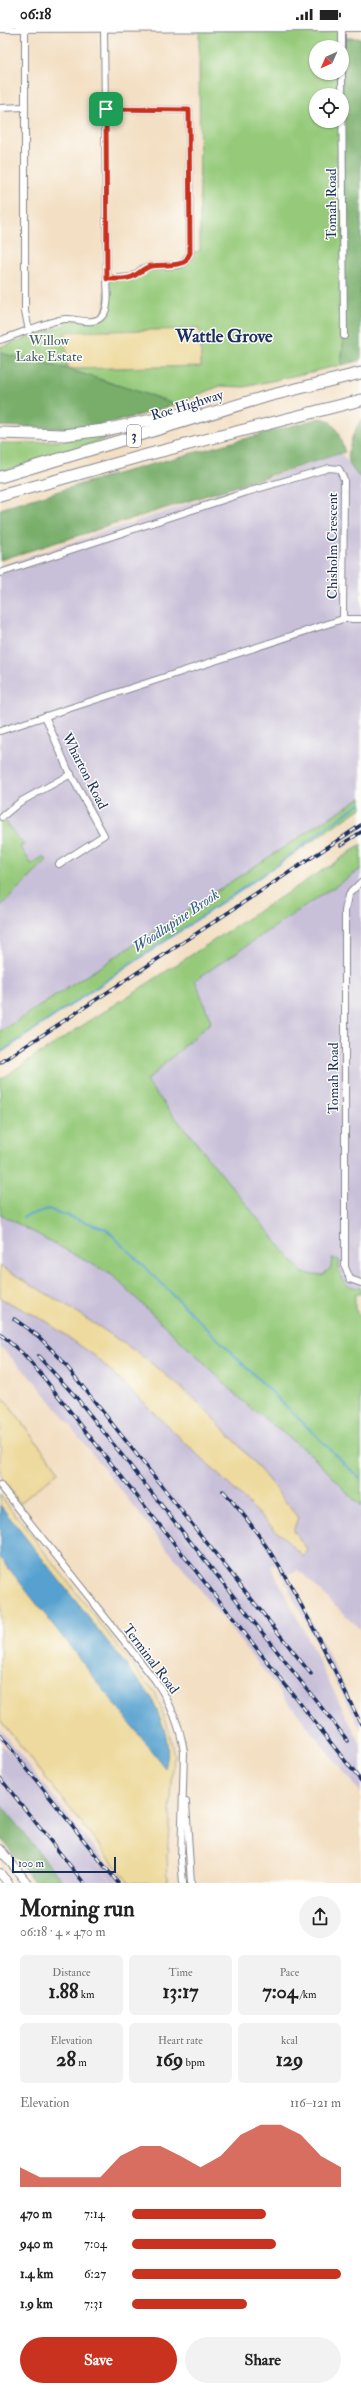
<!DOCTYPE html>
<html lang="en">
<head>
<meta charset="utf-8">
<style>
  body { margin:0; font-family:"IM FELL Double Pica",serif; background:#f2f2f2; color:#222; height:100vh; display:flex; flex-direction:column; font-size:15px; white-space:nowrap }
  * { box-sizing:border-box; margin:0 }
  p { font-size:13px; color:#767676 }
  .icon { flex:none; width:22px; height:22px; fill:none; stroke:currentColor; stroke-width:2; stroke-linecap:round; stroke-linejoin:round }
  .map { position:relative; height:1855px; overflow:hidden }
  .details { display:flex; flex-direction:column; background:#fff; flex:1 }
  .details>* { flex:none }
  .needle { width:26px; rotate:225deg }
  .buttons { position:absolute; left:309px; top:12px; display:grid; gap:8px }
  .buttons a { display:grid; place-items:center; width:40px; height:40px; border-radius:50%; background:#fff; box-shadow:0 1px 3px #0004; font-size:20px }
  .scale { position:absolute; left:12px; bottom:10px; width:104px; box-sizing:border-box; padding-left:4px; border:2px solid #1b2f5e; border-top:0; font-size:11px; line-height:14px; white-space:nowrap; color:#1b2f5e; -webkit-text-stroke:3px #fdfcf7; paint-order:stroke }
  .pin { position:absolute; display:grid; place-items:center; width:34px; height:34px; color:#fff; margin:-17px; border-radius:8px; box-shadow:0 2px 6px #0006 }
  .round { display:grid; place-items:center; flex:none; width:42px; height:42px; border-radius:21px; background:#f2f2f2 }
  .headline { display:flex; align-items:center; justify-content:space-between; height:68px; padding:0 20px }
  h1 { font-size:22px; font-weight:700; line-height:30px }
  .figures { display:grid; grid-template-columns:repeat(3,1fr); gap:6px; height:68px; padding:4px 20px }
  .figures div { display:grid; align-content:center; border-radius:6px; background:#f2f2f2; text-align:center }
  .figures b { font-size:20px; font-weight:700 }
  .figures small { font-size:11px; font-weight:400 }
  .figures p { font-size:11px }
  .chart { height:112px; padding:8px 20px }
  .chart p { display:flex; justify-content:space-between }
  .chart svg { width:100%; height:72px; margin-top:4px; fill:#c8321e; opacity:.7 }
  .button { display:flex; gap:8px; margin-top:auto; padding:8px 20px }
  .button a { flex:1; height:46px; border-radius:24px; background:#c8321e; color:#fff; font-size:16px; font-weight:700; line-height:46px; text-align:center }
  .button a+a { background:#f2f2f2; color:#222 }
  ul { padding:0 20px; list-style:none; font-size:13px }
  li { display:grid; grid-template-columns:64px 48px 1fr; align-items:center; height:30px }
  li i { height:10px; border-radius:5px; background:#c8321e }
  .status { display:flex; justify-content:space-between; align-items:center; height:28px; padding:0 20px; background:#fff; direction:ltr }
  .status svg { height:11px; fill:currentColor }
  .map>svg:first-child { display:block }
  .industrial { fill:#c8bfd8 }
  .green { fill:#96ca7a; stroke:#587c6c; fill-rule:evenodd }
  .forest { fill:#78ae6a; stroke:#4a6e64 }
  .sand { fill:#eeda9e; stroke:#84847e }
  .water { fill:#57a1cf; stroke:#396896 }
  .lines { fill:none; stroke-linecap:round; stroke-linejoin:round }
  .stream { stroke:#57a1cf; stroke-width:2 }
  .street-casing { stroke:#878790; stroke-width:8 }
  .secondary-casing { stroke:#878790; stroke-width:10 }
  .highway-casing { stroke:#878790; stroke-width:13 }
  .street { stroke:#fff; stroke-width:6 }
  .secondary { stroke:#fff; stroke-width:8 }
  .highway { stroke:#fff; stroke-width:11 }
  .rail-casing { stroke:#1b2f5e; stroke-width:3.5 }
  .rail { stroke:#fdfcf7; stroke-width:2; stroke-dasharray:6; stroke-linecap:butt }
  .route-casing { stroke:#fff; stroke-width:8 }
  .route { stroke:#c8321e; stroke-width:5 }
  .labels { text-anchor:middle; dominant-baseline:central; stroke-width:3; stroke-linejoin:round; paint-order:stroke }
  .shield { fill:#fdfcf7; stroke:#5f6c8c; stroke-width:1 }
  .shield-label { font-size:13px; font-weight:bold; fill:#1b2f5e }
  .street-label { font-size:14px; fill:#1b2f5e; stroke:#fdfcf7 }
  .park-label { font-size:14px; fill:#405e66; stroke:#fdfcf7 }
  .water-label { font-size:15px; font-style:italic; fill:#335d8b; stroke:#fdfcf7 }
  .district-label { font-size:18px; font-weight:bold; fill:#1b2f5e; stroke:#fdfcf7 }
</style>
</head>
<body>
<div class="status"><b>06:18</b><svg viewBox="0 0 49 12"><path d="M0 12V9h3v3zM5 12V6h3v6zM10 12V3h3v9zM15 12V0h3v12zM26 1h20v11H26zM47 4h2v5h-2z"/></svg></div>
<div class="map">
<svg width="361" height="1855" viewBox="0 0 361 1855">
  <rect width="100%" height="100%" fill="#fdfcf7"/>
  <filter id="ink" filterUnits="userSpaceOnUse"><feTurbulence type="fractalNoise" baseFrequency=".025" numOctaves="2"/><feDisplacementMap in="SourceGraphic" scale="8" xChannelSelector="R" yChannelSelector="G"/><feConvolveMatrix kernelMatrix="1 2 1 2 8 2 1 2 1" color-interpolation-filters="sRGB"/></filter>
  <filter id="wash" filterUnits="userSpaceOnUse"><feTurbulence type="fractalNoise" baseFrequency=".012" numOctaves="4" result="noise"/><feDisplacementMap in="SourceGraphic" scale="16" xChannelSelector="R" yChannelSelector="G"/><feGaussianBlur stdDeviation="0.9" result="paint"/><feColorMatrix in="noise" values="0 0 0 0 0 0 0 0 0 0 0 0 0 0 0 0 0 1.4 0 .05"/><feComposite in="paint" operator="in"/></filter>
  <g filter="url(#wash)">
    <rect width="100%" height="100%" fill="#f3dfc3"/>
    <!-- industrial -->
    <g class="industrial">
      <path d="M341,426L361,450V770L137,918L0,1004V538Z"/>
      <path d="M361,840V1260L348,1258L343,1255L339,1244V1233L332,1231L331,1239L323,1247L302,1245L146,1053L210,994L195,952Z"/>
      <path d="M0,1186L112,1247L247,1377L314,1429L361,1479V1602L298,1541L288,1547L361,1691V1702L276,1536L271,1538L361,1717V1766L37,1356L0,1318Z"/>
      <path d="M0,1702L122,1855H113L37,1759L112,1855H43L0,1798V1717L11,1726L0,1712Z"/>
    </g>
    <!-- green -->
    <g class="green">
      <path d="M199,0H342V19H316V45H342L344,308L341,337L245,359L220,358L177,376L67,341L0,325V319L65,297V291L91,293L104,287L107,251H124L142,241L179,237L190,225L200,223ZM316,67H342V93H316ZM200,301L201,338L67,341L66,304Z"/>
      <path d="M150,397L7,442L0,441V415C51,417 100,407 150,397Z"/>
      <path d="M361,769V780L357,783L0,1025V1004Z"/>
      <path d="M0,788L24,817L20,818L32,837L44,829L47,833L0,879Z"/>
      <path d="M361,817V841L195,952L211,994L146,1053L302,1245L323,1247L331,1239L332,1230L339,1232C339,1250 342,1259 361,1260V1266H355V1281L361,1289V1479L314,1429L247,1377L112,1247L0,1186V1051Z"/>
    </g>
    <!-- forest -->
    <g class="forest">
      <path d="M342,10H361V332L341,337L344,308Z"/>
      <path d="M0,325L67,341L177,376L112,395L71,401L0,398Z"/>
      <path d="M320,390C336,391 340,411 345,424L0,532V481L98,451Z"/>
      <path d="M361,392V450H360C357,446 350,440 349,434C346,421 354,402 361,392Z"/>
      <path d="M0,1776L64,1855H35L0,1809Z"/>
    </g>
    <!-- sand -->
    <g class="sand">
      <path d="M200,301L201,338L67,341L65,304Z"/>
      <path d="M0,1238L15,1246C70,1281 129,1314 178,1357C223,1396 262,1442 298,1490L293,1502L308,1522L304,1529L95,1328L45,1293L0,1270Z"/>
      <path d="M0,1366L59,1443L20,1475L0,1449Z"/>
      <path d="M0,1467L156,1667L167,1696L174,1727L167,1828L168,1855H129L0,1692Z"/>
    </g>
    <!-- water -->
    <path class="water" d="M0,1477L152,1670C161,1693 173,1715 165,1740L0,1529Z"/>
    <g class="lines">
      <!-- stream -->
      <g class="stream">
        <path d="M0,1025L277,837L361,774"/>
        <path d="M23,1189L48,1181L106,1201L360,1451"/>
      </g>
    </g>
  </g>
  <g filter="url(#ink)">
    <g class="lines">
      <defs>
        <g id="street">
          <path d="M342,0V19"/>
          <path d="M0,1L361,0"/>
          <path d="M25,1V283L29,303"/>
          <path d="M342,45L344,308"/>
          <path d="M0,80L25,79"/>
          <path d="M106,81L189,82L190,225L185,234L179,237L151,238L142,241L132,249L107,251"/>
          <path d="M0,312C18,307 47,293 65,291C77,290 94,299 103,287C110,279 107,261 107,251L104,1"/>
          <path d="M0,545L247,464L329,440L339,441L344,451L343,591L0,703"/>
          <path d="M343,591H361"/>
          <path d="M45,688L68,742L104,807L59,836"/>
          <path d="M2,789L20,774L71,746"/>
          <path d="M361,854L348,867L345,883V1239L350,1251L361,1255"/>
          <path d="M0,1457L155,1652C171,1675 180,1697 184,1724L181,1831L183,1855"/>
          <path d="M186,1774L191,1855"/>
        </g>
        <g id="secondary">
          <path d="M0,1821L27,1855"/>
          <path d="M0,1845L8,1855"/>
        </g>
        <g id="highway">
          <path d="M0,405L64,407L104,402L195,383"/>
          <path d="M0,449L268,368L361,345"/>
          <path d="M0,468L150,426L361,372"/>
        </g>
      </defs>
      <!-- street casing -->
      <use href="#street" class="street-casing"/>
      <!-- secondary casing -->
      <use href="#secondary" class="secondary-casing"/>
      <!-- highway casing -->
      <use href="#highway" class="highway-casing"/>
      <!-- street -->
      <use href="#street" class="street"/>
      <!-- secondary -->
      <use href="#secondary" class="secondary"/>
      <!-- highway -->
      <use href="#highway" class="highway"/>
      <defs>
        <g id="rail">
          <path d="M341,817L361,804"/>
          <path d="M0,1035L361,797"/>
          <path d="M14,1291L38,1308L60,1330L311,1646"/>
          <path d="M0,1306L22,1325L44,1350L361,1753"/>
          <path d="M38,1328L76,1369L348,1713"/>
          <path d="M223,1463C285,1530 320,1615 361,1696"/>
          <path d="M0,1707L118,1855"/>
          <path d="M0,1750L84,1855"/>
        </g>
      </defs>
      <!-- rail casing -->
      <use href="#rail" class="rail-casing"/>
      <!-- rail -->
      <use href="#rail" class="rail"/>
    </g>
  </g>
  <g class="lines" filter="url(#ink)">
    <defs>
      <path id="route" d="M106,81L189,82L190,225L185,234C173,239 163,236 151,238C143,240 139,246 132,249C124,252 115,251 107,251Z"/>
    </defs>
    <!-- route casing -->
    <use href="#route" class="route-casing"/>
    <!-- route -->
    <use href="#route" class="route"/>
  </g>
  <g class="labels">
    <!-- shield labels -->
    <rect class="shield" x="127" y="397" width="14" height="22" rx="3"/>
    <g class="shield-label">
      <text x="134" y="408">3</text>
    </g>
    <!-- street labels -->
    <g class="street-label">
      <text transform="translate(331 176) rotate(-90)">Tomah Road</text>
      <text transform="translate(187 377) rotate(-17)">Roe Highway</text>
      <text transform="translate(332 518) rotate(-90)">Chisholm Crescent</text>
      <text transform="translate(85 743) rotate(63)">Wharton Road</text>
      <text transform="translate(333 1050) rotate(-90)">Tomah Road</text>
      <text transform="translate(151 1631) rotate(53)">Terminal Road</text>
    </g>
    <!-- park labels -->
    <g class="park-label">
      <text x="49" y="312">Willow<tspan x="49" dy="16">Lake Estate</tspan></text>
    </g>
    <!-- water labels -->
    <g class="water-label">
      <text transform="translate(176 893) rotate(-34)">Woodlupine Brook</text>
    </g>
    <!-- district labels -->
    <g class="district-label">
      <text x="224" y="308">Wattle Grove</text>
    </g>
  </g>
</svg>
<div class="buttons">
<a><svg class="needle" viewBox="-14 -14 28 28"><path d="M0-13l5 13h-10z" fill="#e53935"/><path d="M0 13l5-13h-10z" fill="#767676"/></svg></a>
<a><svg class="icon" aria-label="locate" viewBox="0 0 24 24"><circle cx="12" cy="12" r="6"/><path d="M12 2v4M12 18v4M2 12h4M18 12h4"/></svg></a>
</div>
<div class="scale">100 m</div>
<div class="pin" style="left:106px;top:81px;background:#1e9e55"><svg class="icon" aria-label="arrive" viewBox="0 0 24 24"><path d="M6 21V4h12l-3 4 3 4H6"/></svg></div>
</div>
<section class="details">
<div class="headline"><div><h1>Morning run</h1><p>06:18 · 4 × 470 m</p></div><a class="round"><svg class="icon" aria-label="share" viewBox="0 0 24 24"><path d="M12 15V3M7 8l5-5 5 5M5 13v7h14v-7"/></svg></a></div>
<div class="figures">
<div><p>Distance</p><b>1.88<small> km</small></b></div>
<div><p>Time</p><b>13:17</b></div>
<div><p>Pace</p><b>7:04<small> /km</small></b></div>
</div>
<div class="figures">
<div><p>Elevation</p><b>28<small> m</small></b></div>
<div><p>Heart rate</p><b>169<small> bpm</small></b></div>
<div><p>kcal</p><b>129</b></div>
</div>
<div class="chart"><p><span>Elevation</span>116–121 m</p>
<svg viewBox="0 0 160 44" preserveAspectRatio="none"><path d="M0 44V32L10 38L20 38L30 38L40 38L50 25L60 19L70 19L80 25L90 32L100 25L110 12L120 6L130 6L140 12L150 25L160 32V44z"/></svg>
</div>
<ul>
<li><b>470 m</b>7:14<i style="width:64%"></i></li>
<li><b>940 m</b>7:04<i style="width:69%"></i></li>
<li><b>1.4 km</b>6:27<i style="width:100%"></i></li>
<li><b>1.9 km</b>7:31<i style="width:55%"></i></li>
</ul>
<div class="button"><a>Save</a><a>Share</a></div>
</section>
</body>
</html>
